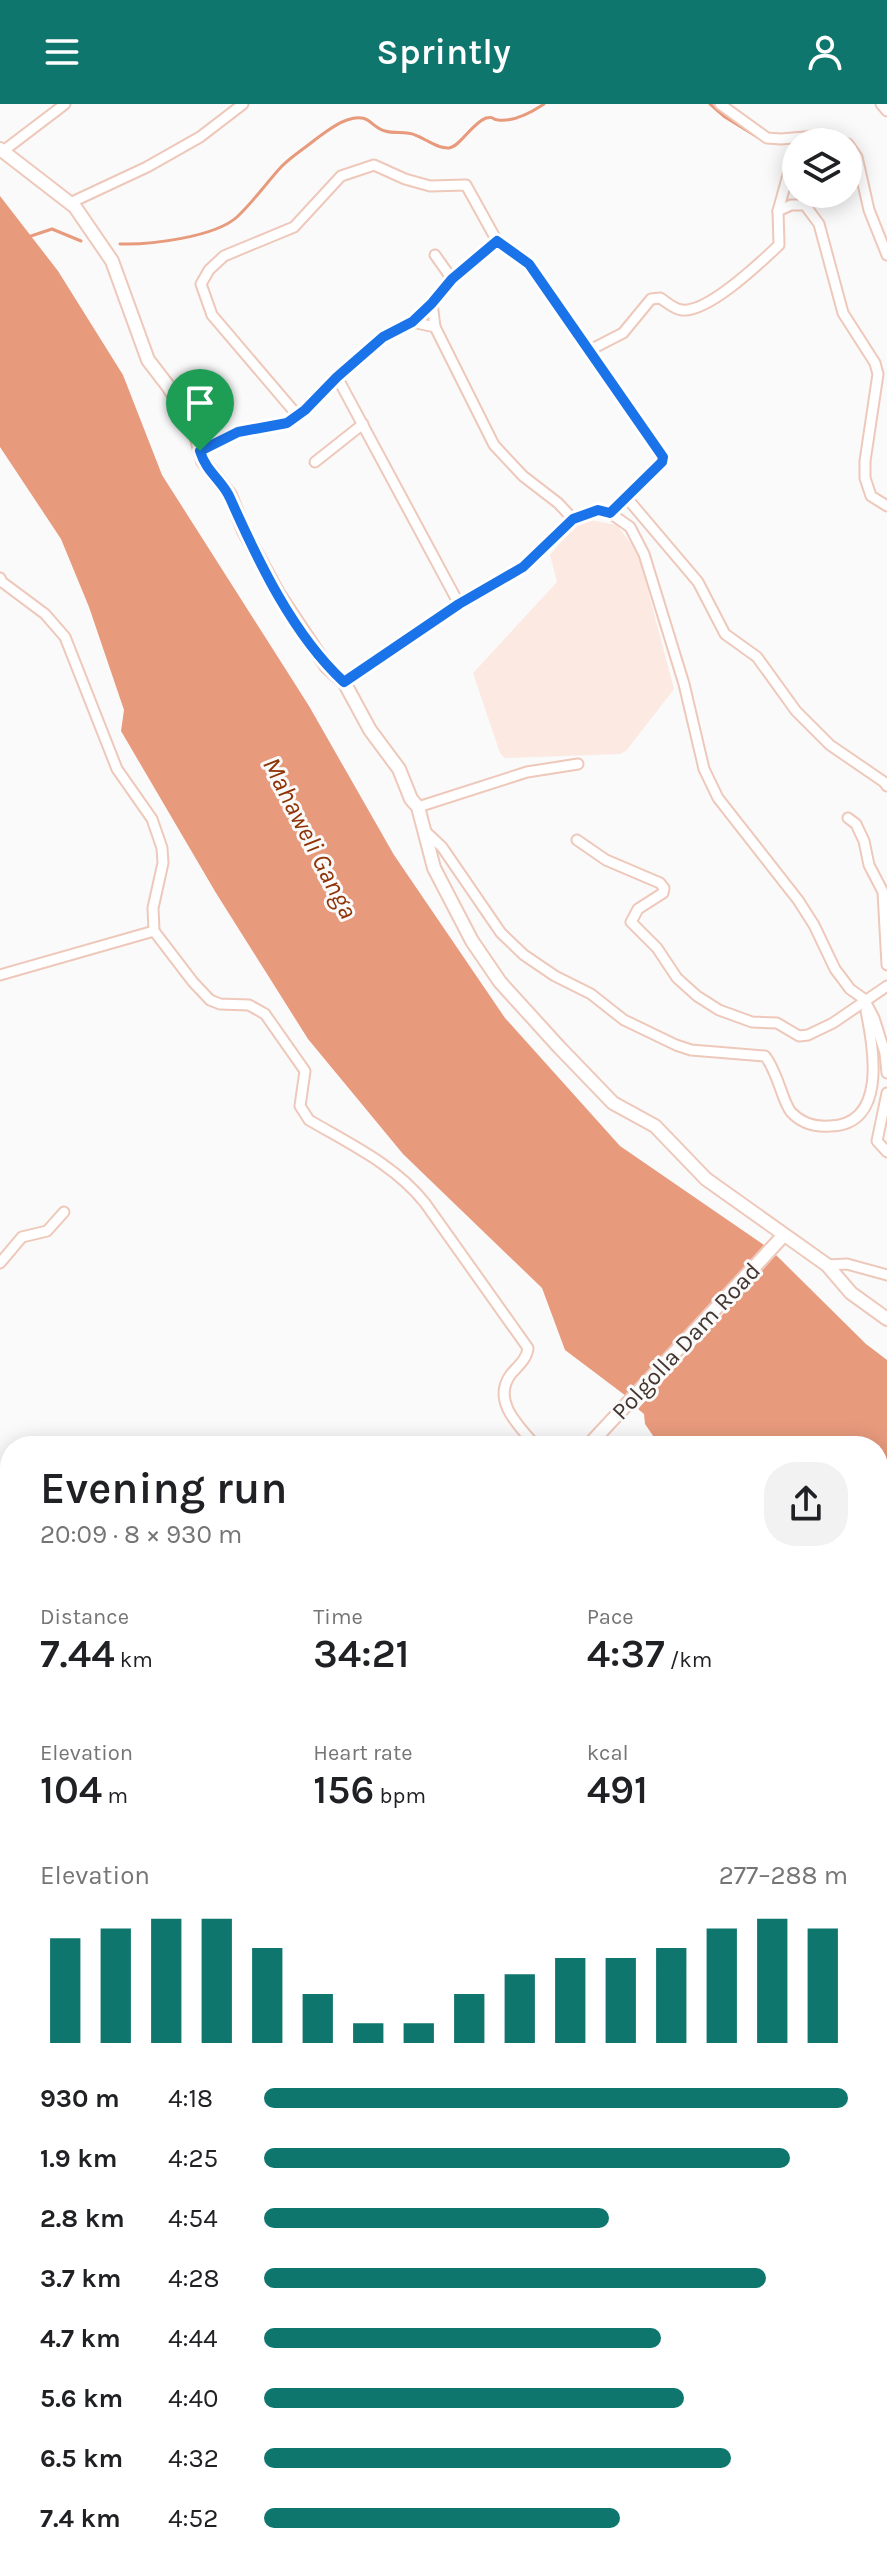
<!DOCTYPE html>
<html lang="en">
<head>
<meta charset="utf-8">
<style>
  body { margin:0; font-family:Karla,sans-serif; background:#f2f2f2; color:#202124; height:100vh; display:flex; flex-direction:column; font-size:30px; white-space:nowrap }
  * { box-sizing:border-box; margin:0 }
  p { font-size:26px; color:#757577 }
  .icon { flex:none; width:44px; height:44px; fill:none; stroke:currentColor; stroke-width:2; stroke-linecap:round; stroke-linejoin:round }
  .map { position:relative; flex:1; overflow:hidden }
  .details { position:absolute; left:0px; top:1332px; width:888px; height:1128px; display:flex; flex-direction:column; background:#fff; border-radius:32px 32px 0 0; box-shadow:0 4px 20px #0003 }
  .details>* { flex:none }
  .tools { position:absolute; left:782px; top:24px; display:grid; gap:16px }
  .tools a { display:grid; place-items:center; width:80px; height:80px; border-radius:50%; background:#fff; box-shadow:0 4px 20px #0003; font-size:40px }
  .pin { position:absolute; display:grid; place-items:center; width:68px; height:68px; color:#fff; margin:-82px -34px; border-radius:50% 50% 50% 0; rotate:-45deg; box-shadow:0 0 8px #0007 }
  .pin .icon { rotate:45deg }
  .round { display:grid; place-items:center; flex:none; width:84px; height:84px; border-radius:32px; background:#f2f2f2 }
  .head { display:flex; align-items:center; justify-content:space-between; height:136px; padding:0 40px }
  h1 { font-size:44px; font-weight:600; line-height:60px }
  .metrics { display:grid; grid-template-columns:repeat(3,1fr); gap:12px; height:136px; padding:8px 40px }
  .metrics div { display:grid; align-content:center }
  .metrics b { font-size:40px; font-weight:600 }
  .metrics small { font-size:22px; font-weight:400 }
  .metrics p { font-size:22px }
  .chart { height:224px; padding:16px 40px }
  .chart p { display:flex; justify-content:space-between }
  .chart svg { width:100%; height:144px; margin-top:8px; stroke:#0f766e; stroke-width:6 }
  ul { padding:0 40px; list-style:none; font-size:26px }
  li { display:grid; grid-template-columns:128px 96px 1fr; align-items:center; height:60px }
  li i { height:20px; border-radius:10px; background:#0f766e }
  header { display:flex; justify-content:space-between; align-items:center; height:104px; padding:0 40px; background:#0f766e; color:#fff; font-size:36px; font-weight:600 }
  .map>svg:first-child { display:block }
  .built { fill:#fce9e2 }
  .water { fill:#e89a7d }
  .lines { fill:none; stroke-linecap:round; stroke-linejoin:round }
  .stream { stroke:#e89a7d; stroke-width:3 }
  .street-casing { stroke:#eec8ba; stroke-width:13 }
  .secondary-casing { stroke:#eec8ba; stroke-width:16 }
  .primary-casing { stroke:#eec8ba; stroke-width:18 }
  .street { stroke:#fff; stroke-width:9 }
  .secondary { stroke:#fff; stroke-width:12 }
  .primary { stroke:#fff; stroke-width:14 }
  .route-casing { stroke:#fff; stroke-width:16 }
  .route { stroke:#1a73e8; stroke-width:10 }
  .labels { text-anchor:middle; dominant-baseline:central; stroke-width:6; stroke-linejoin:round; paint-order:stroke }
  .street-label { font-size:24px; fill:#43352f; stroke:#fafafa }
  .water-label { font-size:26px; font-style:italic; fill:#903408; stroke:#fafafa }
</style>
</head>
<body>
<header><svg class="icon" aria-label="menu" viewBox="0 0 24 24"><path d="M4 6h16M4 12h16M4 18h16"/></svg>Sprintly<svg class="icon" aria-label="person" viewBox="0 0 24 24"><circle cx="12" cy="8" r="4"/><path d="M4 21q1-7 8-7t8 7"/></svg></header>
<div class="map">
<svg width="887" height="2460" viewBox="0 0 887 2460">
  <rect width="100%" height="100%" fill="#fafafa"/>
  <!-- built -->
  <g class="built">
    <path d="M585,415L617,421L638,449L674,585L626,647L620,650L505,654L500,649L473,569L557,478L550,451L578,417Z"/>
    <path d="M0,2011L10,2016V2268H0Z"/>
  </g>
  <!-- water -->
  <g class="water">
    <path d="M0,92L58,167L123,271L162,371L309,602L394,751L505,914L620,1042L764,1141L626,1292L565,1246L542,1184L403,1050L308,935L216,789L121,627L124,606L89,503L61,435L0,343Z"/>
    <path d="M776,1151L866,1240L887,1256V1496L878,1489V1342H660L645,1320L644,1310L638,1305Z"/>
  </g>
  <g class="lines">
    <!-- stream -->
    <g class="stream">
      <path d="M710,0L725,13L759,34"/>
      <path d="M31,132L52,125L81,137"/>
      <path d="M120,140C150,141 215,133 237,113C254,97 267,78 282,62C292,52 305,44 316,35C326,28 335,20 347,16C370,8 370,23 385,27C395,30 406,27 415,31C426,35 438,45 449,44C460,43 471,20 486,14C495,12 490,15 498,16C513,18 532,8 544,0"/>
    </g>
    <defs>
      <g id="street">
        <path d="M720,0L767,34L781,35L828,31L843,38"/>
        <path d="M881,0L887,7"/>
        <path d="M848,40L857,53L869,106L887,151"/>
        <path d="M2,48L65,0"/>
        <path d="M70,99L147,63L200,33L243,0"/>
        <path d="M778,107L791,101H805L819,120L843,209L875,259L878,270L865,357V374L871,392L887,402"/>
        <path d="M497,137L529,160L663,353L662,358L610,409"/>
        <path d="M435,151L452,175"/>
        <path d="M432,199L435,223"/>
        <path d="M412,218L435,223L494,341L523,372L558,399L573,415"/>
        <path d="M588,247L623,229L651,195L660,194C667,198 673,205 682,206C708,209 760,159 779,141L778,107L796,42"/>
        <path d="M337,273L459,500"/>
        <path d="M200,347L238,328L287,319L305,306L337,273L383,233L412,218L432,199L452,175L497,137L466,81L430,82L405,75L374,61L341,72L294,123L224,152L209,166L201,180L212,211L298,312"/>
        <path d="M315,358L363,320"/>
        <path d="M626,393L698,478L725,530L757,553L796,607L830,641L884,678L887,682"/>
        <path d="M0,474L2,478L45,510L65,533L117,665L152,715L162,744L163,759L153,804L154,827L193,878L210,896L220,900L249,901L265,910L305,967L300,1002L309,1016C350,1040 395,1061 425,1099L528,1244C527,1255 518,1262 511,1270C491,1297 519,1322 536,1342"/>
        <path d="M344,578L459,500L523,463L573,415L598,406L610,409L630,423L644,450L684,580L704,665L718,694L798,796L814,821L835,865L850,885L864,895L874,914L885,949L887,969"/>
        <path d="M418,703L527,668L578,660"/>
        <path d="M848,714L856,720L864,737L869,761L883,788L887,861"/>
        <path d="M424,726L442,743L501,829L524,851L555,872L591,890L624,916L676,941L691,946L765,952C778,968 782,997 791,1008C802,1020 816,1023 830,1022C887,1021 874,945 866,907"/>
        <path d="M577,736L606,756L660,779L664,784L663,789L638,805L631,818L657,844L677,874L697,892L719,906L752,918L777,919L799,932L808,931L833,919L887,882"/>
        <path d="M0,871L154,827"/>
        <path d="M887,989L877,1037L887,1048"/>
        <path d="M0,1159L22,1133L47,1127L64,1108"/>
        <path d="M827,1161L847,1160L887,1171"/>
        <path d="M0,1478L10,1490"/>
        <path d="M0,1557L10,1548"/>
        <path d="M0,1613L10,1618"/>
        <path d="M0,1735L10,1728"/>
        <path d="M878,1750L887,1752"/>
        <path d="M0,1784H10"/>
        <path d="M878,1811L887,1804"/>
        <path d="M878,2056L887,2049"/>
        <path d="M0,2084L10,2090"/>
        <path d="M878,2212L887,2210"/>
        <path d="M0,2348L10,2350"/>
        <path d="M137,2450L140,2460"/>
      </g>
      <g id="secondary">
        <path d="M0,45L75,103L112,157L148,256L168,282L194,324L203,357L230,391L244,427L279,491L327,563L344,578L370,626L399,665L411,695L418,703L434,764L472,837L500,878L559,943L613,999L655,1022L706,1075L827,1161L851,1189L887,1215"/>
        <path d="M588,1342L783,1132"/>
        <path d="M0,1459L10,1451"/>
        <path d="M878,2040L887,2029"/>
        <path d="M878,2353L887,2356"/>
      </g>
      <g id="primary">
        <path d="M878,1623L887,1621"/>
        <path d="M0,1941L10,1937"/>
      </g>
    </defs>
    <!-- street casing -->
    <use href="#street" class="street-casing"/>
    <!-- secondary casing -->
    <use href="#secondary" class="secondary-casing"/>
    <!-- primary casing -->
    <use href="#primary" class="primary-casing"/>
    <!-- street -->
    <use href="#street" class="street"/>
    <!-- secondary -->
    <use href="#secondary" class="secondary"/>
    <!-- primary -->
    <use href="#primary" class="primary"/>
  </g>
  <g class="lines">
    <defs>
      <path id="route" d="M497,137L529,160L663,353L662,358L610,409L598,406L573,415L523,463L459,500L344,578C293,531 258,457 230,394C223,377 206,368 200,347L238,328L287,319L305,306L337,273L383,233L412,218L432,199L452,175Z"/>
    </defs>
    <!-- route casing -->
    <use href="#route" class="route-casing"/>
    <!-- route -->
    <use href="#route" class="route"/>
  </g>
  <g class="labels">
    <!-- street labels -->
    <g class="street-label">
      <text transform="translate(686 1237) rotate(-47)">Polgolla Dam Road</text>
    </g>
    <!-- water labels -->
    <g class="water-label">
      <text transform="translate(310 734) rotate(63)">Mahaweli Ganga</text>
    </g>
  </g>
</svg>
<div class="tools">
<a><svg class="icon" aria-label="layers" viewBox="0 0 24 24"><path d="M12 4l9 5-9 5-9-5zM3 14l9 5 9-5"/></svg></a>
</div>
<div class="pin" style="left:200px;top:347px;background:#1e9e55"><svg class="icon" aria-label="arrive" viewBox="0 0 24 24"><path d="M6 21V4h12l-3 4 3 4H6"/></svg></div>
<section class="details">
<div class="head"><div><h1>Evening run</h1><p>20:09 · 8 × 930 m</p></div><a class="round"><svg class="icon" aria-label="share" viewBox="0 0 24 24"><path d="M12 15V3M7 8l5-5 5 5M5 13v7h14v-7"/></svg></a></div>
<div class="metrics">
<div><p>Distance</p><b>7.44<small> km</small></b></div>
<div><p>Time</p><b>34:21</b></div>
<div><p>Pace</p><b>4:37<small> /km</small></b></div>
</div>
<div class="metrics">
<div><p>Elevation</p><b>104<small> m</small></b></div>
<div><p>Heart rate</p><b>156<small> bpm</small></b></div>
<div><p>kcal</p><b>491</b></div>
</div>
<div class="chart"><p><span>Elevation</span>277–288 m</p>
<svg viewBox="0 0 160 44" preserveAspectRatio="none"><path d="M5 44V12M15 44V9M25 44V6M35 44V6M45 44V15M55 44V29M65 44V38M75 44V38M85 44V29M95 44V23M105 44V18M115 44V18M125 44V15M135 44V9M145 44V6M155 44V9"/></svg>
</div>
<ul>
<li><b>930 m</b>4:18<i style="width:100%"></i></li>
<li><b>1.9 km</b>4:25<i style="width:90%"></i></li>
<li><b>2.8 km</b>4:54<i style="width:59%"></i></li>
<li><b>3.7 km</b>4:28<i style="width:86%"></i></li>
<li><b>4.7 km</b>4:44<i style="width:68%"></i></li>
<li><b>5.6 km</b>4:40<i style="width:72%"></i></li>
<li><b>6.5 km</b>4:32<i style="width:80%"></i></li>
<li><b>7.4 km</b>4:52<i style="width:61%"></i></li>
</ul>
</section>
</div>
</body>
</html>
